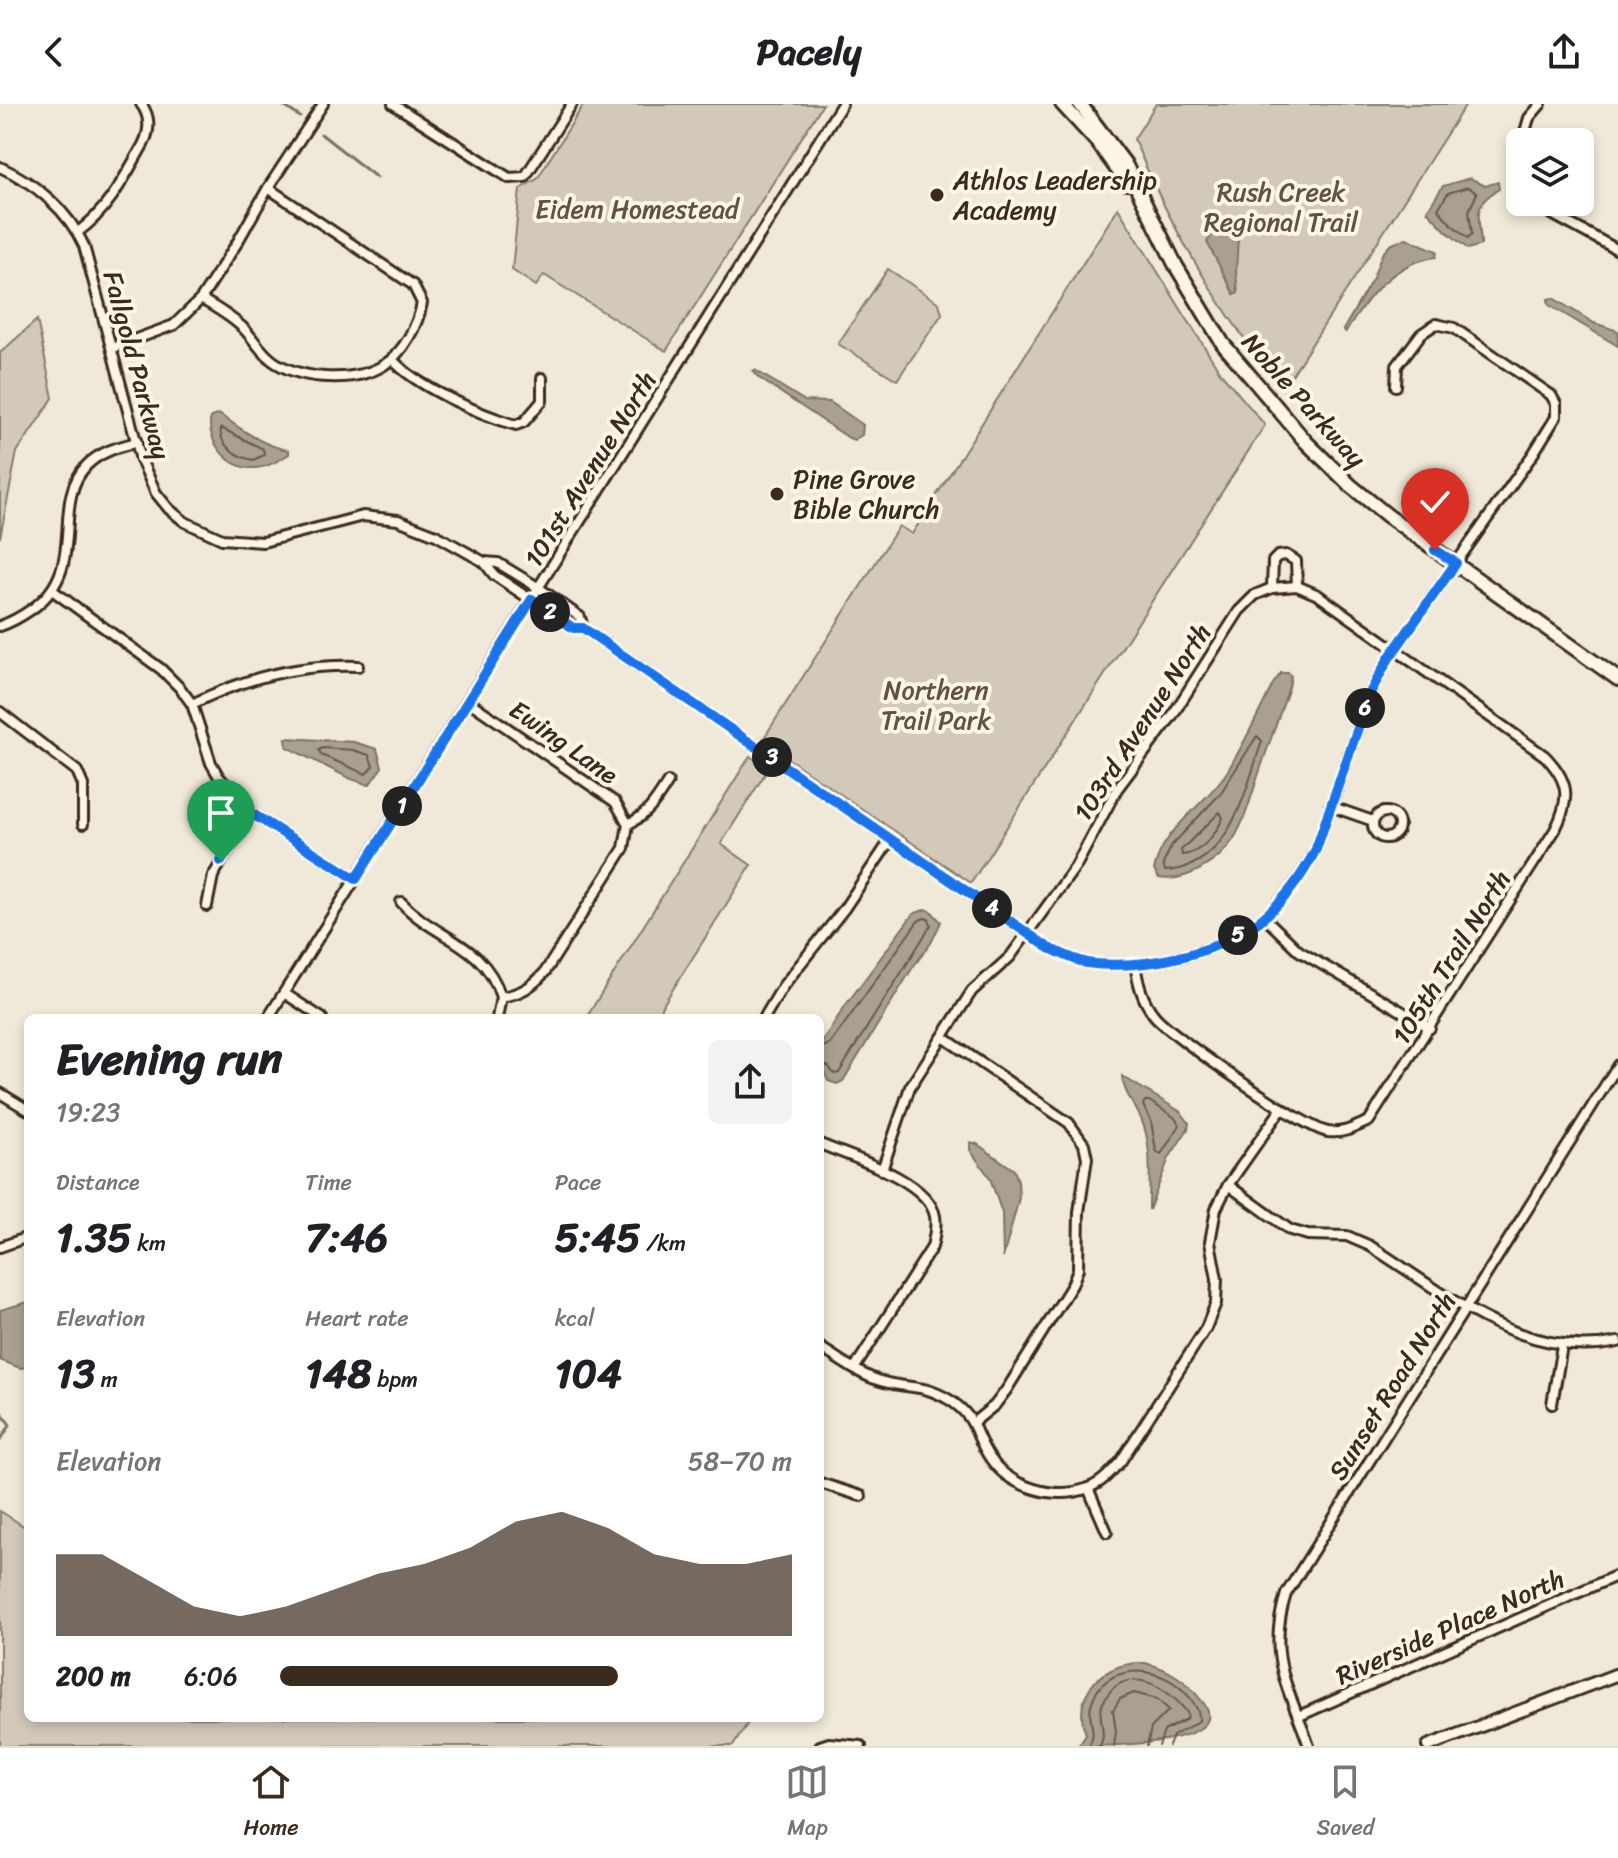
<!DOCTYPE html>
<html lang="en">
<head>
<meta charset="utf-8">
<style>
  body { margin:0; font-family:Sriracha,sans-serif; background:#f2f2f2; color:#202124; height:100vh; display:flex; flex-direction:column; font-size:30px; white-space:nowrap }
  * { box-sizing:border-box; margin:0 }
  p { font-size:26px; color:#757577 }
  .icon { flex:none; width:44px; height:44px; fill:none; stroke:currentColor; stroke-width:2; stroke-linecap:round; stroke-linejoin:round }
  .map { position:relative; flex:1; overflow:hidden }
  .drawer { position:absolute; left:24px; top:910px; width:800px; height:708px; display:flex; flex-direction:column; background:#fff; border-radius:12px; box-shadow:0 4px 12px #0003 }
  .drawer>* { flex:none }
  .tools { position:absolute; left:1506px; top:24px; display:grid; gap:16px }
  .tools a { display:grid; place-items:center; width:88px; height:88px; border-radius:12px; background:#fff; box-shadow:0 4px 12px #0003; font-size:40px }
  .pin { position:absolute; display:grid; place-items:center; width:68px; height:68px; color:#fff; margin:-82px -34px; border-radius:50% 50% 50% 0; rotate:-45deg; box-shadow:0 0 8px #0007 }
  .pin .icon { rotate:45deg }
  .km { position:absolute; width:40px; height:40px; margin:-20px; border-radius:50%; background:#222; color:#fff; font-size:22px; line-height:40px; text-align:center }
  .round { display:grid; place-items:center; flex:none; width:84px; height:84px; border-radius:12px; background:#f2f2f2 }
  .headline { display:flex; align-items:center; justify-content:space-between; height:136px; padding:0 32px }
  h1 { font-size:44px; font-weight:700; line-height:60px }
  .metrics { display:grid; grid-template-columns:repeat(3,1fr); gap:12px; height:136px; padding:8px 32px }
  .metrics div { display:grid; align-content:center }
  .metrics b { font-size:40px; font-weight:700 }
  .metrics small { font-size:22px; font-weight:400 }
  .metrics p { font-size:22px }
  .chart { height:224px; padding:16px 32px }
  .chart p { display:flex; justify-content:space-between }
  .chart svg { width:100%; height:144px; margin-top:8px; fill:#3b2a1e; opacity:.7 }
  ul { padding:0 32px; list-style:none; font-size:26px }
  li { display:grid; grid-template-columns:128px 96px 1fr; align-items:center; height:60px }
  li i { height:20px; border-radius:10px; background:#3b2a1e }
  header { display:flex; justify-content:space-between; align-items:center; height:104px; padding:0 32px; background:#fff; font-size:36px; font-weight:700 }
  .tabs { display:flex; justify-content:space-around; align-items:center; height:112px; border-top:2px solid #e0e0e0; background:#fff; font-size:22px; color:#757577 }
  .tabs a { display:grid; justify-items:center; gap:4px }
  .tabs .selected { color:#3b2a1e }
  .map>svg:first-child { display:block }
  .green { fill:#d2c9ba; stroke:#867a6c; stroke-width:2 }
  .water { fill:#aaa091; stroke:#7e7163; stroke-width:2 }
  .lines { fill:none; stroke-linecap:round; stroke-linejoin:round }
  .shore { stroke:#67594c; stroke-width:2 }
  .stream { stroke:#7e7163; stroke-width:3 }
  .minor-casing { stroke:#3b2a1e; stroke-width:14 }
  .tertiary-casing { stroke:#3b2a1e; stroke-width:16 }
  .secondary-casing { stroke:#3b2a1e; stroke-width:18 }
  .minor { stroke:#fcf5e5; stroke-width:8 }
  .tertiary { stroke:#fcf5e5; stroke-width:10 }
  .secondary { stroke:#fcf5e5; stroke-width:12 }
  .route-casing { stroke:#fff; stroke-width:16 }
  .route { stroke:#1a73e8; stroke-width:10 }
  .poi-dot { fill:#3b2a1e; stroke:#fcf5e5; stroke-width:3 }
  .labels { text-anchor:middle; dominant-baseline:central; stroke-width:8; stroke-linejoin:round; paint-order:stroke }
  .poi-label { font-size:26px; fill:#3b2a1e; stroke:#fcf5e5; text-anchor:start }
  .park-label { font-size:26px; fill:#615245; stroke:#fcf5e5 }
  .street-label { font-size:26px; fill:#3b2a1e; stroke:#fcf5e5 }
</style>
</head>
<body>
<header><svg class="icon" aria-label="back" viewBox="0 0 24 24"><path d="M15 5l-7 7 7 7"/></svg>Pacely<svg class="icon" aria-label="share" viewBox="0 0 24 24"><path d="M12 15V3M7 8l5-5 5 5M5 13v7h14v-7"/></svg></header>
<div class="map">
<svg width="1618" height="1642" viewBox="0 0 1618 1642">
  <rect width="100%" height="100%" fill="#f0e9d9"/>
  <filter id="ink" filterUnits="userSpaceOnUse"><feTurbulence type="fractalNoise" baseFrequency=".0125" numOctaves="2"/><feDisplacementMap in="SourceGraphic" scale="16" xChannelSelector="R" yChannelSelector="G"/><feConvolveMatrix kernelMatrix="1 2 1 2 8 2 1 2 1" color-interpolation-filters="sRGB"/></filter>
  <g filter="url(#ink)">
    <!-- green -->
    <g class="green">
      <path d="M584,0H823L666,247L544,171L536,182L512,166L520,85L537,75Z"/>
      <path d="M1156,0H1466L1283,285C1222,210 1171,126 1134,35Z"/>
      <path d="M1118,104L1220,268L1265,321L971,779L762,637L899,422L912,430Z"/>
      <path d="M888,165L939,199L942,210L897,276L838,240Z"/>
      <path d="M37,216L53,294L17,348L0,434V249Z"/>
      <path d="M750,652L768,665L721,740L751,761L658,909L665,914H586Z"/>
      <path d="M0,1407L28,1425V1614H751L733,1642H0Z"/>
    </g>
    <!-- water -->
    <g class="water">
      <path d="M1470,74L1485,82L1498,78L1499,85C1470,102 1480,113 1481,141L1468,145L1446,127L1427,107L1443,82Z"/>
      <path d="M1216,125H1230L1238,132L1236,168L1238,189L1234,190L1207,138Z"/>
      <path d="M1406,134L1437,147L1436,153C1392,159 1368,193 1346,228L1343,226L1373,174L1382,150L1390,141Z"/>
      <path d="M1553,194L1594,219L1618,227V242L1549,201L1548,195Z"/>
      <path d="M755,266L805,297L830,298L863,321L862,331L854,336L849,334L759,274L753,267Z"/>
      <path d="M219,310C240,324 264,343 289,346V350C280,356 265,364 254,364C229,366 205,336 211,313Z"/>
      <path d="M1281,569H1288L1291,572L1289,583C1279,613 1268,642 1258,672C1251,693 1245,717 1233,736C1218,758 1186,779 1159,774L1154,766C1162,724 1205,702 1227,668C1244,640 1259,609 1273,580Z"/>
      <path d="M286,634L354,638L377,645L382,663L369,681L349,674L287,643Z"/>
      <path d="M926,805L932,808L941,818L931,839L913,863L843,977L837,980L828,977L820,957V941L845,902L913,810Z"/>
      <path d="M1122,972L1181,1008L1189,1019L1188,1025L1169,1054L1149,1106C1149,1078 1153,1044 1142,1017C1136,1002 1123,988 1122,972Z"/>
      <path d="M970,1038L977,1040L1014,1066L1018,1077L1019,1094L1003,1154L1002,1109L990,1074L970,1046Z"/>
      <path d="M28,1198V1263L20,1264L0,1256V1206Z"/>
      <path d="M1145,1559C1169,1565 1186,1576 1201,1596C1242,1642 1103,1642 1078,1642L1086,1630C1070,1589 1105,1557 1145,1559Z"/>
    </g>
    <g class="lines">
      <!-- shore -->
      <g class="shore">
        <path d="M1468,83L1477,89L1469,107L1472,130L1468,134L1452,121L1438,105L1448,89Z"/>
        <path d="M221,324L263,345L264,351L253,356C237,353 218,341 221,324Z"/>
        <path d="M1257,632L1262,637C1245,688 1230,764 1165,767L1163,760L1172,741L1220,690Z"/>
        <path d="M323,644L353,646L369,651L373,662L366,670L321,651L319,646Z"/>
        <path d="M1220,708L1223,714C1216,730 1201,750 1182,751L1181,746Z"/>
        <path d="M820,944L830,940L918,817L924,814L929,815L931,821C901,870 869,919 839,969L834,970L828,962L820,960"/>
        <path d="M1145,997H1149L1174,1013L1180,1021L1161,1050L1156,1047L1151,1017L1143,1001Z"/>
        <path d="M1089,1642C1098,1626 1087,1618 1091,1601C1102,1561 1150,1560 1178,1582C1188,1590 1201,1605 1199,1617L1173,1632L1169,1642"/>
        <path d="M1100,1642C1108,1627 1096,1614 1103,1599C1123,1556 1169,1582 1188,1610L1187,1615L1164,1627L1159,1642"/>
        <path d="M1114,1642L1116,1628L1113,1606L1120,1595L1134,1589L1157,1595L1169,1606L1151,1624L1147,1642"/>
      </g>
      <!-- stream -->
      <g class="stream">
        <path d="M281,0L300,13"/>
        <path d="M321,30L377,74"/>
        <path d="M0,1306L10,1321L0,1337"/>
      </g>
      <defs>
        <g id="minor">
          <path d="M393,0L509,74L525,73L572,0"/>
          <path d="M1522,38L1529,14L1541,0"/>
          <path d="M0,63C35,79 68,106 84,142L141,356L156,389L169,405L185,418L222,435L263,438L363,412L398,416L436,431L484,458L494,471L573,524H583L1049,844C1063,850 1079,859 1095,860C1141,864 1198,853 1239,831C1273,811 1298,779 1316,745L1370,589L1389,554L1533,350L1556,313V300L1551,291L1454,224L1436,220L1421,230L1397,262L1396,282"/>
          <path d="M1539,98L1548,108L1618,146"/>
          <path d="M78,128C109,105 124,74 143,41C150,27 151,13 141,0"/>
          <path d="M201,195C215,203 230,212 242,223C254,234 261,250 276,259C304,276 355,279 384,261C403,249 418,221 422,199L413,181L268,84"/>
          <path d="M112,244L174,221L201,195L237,139L268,84L323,0"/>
          <path d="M392,255C415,282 481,311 516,321L524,318L542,297V274"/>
          <path d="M484,458L498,459L539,484L580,513L583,524"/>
          <path d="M1272,484L1273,457L1278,452L1286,451L1296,457L1297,482"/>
          <path d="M52,486L161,565L180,584L192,600L211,659L219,673L251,709L356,775"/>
          <path d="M0,522C12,518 22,512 32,505C90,464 49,400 87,361C101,347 119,343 137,338"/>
          <path d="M468,597L615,698L628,720"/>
          <path d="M192,600C244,574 299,560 358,562"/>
          <path d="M0,608L77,667L83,681V720"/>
          <path d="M1330,702L1373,717"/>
          <circle cx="1386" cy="721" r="13"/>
          <path d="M401,798C436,836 484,838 501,893"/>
          <path d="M207,802L213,772L251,709"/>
          <path d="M1264,813L1299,847L1430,924"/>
          <path d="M284,889L322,914"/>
          <path d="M268,914L842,0"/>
          <path d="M497,914L501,893C520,890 532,883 545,868L624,744L628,720C648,711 656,697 668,678"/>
          <path d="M764,914L783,882L844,805L891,735"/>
          <path d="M943,933L1069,1019L1084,1040L1087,1054L1079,1108L1078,1165L1072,1181L1007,1285L995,1301L974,1318"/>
          <path d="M0,989L28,1006"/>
          <path d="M820,1040C851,1053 928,1076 935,1112C937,1123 934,1133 932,1143L854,1265"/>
          <path d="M882,1066L910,983L972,887L1010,853L1076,762L1117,685L1172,612L1239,507L1255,491L1272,484L1297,482L1318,491L1545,652C1569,677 1571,694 1555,726L1369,1017C1355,1023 1344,1030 1328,1028C1304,1024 1171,932 1154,911C1142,896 1138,879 1135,860"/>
          <path d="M1228,1081L1290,1126L1308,1131L1347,1132L1370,1142C1445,1189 1523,1258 1618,1238"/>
          <path d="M0,1143L28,1133"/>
          <path d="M820,1243C840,1256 861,1272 884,1278C910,1285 922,1280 948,1295C978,1313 973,1330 990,1354C1009,1383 1055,1397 1088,1384C1102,1379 1112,1367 1121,1357L1206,1224L1216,1199L1217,1175L1210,1138L1216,1105L1228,1081L1282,1004"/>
          <path d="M1552,1300L1562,1242"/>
          <path d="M820,1379L861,1392"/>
          <path d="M1088,1384L1107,1428"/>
          <path d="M1299,1612L1618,1471"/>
          <path d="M820,1642L829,1639L861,1642"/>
          <path d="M1309,1642C1289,1584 1266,1553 1286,1490L1618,961"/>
        </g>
        <path id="tertiary" d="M1428,1642L1618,1570"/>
        <g id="secondary">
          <path d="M1062,0L1098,39L1127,79"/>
          <path d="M1080,0L1125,60L1176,162L1223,240L1306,338L1351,382L1388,412L1618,575"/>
        </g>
      </defs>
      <!-- minor casing -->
      <use href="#minor" class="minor-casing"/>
      <!-- tertiary casing -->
      <use href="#tertiary" class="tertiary-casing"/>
      <!-- secondary casing -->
      <use href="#secondary" class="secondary-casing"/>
      <!-- minor -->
      <use href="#minor" class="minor"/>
      <!-- tertiary -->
      <use href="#tertiary" class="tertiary"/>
      <!-- secondary -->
      <use href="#secondary" class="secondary"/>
    </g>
  </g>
  <g class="lines" filter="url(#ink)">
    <defs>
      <path id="route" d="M221,757L251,709L356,775L532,495L573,524H583L1049,844C1063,850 1079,859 1095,860C1141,864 1198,853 1239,831C1273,811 1299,779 1316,745L1370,589L1389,554L1456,459L1435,446"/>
    </defs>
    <!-- route casing -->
    <use href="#route" class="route-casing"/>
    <!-- route -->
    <use href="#route" class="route"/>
  </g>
  <!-- markers -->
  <g class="poi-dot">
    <circle cx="937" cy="91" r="8"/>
    <circle cx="777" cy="390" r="8"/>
  </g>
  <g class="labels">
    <!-- poi labels -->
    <g class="poi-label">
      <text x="953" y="76">Athlos Leadership<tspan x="953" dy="30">Academy</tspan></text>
      <text x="793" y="375">Pine Grove<tspan x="793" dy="30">Bible Church</tspan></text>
    </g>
    <!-- park labels -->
    <g class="park-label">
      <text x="1281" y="88">Rush Creek<tspan x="1281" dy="30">Regional Trail</tspan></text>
      <text x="637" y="105">Eidem Homestead</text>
      <text x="936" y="586">Northern<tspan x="936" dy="30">Trail Park</tspan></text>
    </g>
    <!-- street labels -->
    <g class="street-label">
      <text transform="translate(137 261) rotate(75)">Fallgold Parkway</text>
      <text transform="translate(1304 296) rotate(48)">Noble Parkway</text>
      <text transform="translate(590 365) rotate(-58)">101st Avenue North</text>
      <text transform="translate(1142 618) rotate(-57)">103rd Avenue North</text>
      <text transform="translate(564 638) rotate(35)">Ewing Lane</text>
      <text transform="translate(1451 853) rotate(-58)">105th Trail North</text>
      <text transform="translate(1392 1282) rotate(-58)">Sunset Road North</text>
      <text transform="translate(1450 1523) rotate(-24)">Riverside Place North</text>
    </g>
  </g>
</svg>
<div class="tools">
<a><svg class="icon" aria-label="layers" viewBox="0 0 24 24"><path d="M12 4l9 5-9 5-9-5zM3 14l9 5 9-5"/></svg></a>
</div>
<div class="pin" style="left:221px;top:757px;background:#1e9e55"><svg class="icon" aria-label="arrive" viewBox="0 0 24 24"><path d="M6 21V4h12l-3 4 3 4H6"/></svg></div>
<div class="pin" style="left:1435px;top:446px;background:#d93025"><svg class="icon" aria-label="check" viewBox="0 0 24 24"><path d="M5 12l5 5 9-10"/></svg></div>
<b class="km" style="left:402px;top:702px">1</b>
<b class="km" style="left:550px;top:508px">2</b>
<b class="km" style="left:772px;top:653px">3</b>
<b class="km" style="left:992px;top:804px">4</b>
<b class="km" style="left:1238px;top:831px">5</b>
<b class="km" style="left:1365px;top:604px">6</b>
<section class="drawer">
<div class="headline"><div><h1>Evening run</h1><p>19:23</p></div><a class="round"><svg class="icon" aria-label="share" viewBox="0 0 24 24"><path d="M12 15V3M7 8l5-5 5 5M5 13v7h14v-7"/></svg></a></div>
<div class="metrics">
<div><p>Distance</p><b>1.35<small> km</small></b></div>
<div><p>Time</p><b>7:46</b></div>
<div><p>Pace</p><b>5:45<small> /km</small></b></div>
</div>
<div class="metrics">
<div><p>Elevation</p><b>13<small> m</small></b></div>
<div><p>Heart rate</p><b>148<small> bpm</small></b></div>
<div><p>kcal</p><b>104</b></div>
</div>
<div class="chart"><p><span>Elevation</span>58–70 m</p>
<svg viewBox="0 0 160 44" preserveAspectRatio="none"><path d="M0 44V19L10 19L20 27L30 35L40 38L50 35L60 30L70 25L80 22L90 17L100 9L110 6L120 11L130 19L140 22L150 22L160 19V44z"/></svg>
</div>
<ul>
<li><b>200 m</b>6:06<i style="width:66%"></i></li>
</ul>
</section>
</div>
<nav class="tabs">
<a class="selected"><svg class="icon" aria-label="home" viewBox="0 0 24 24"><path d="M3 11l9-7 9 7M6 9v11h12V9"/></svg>Home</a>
<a><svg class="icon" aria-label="map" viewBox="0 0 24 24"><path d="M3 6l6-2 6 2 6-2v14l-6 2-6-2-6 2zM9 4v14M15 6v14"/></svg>Map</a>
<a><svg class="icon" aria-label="saved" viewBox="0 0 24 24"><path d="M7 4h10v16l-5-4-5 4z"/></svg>Saved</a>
</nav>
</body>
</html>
